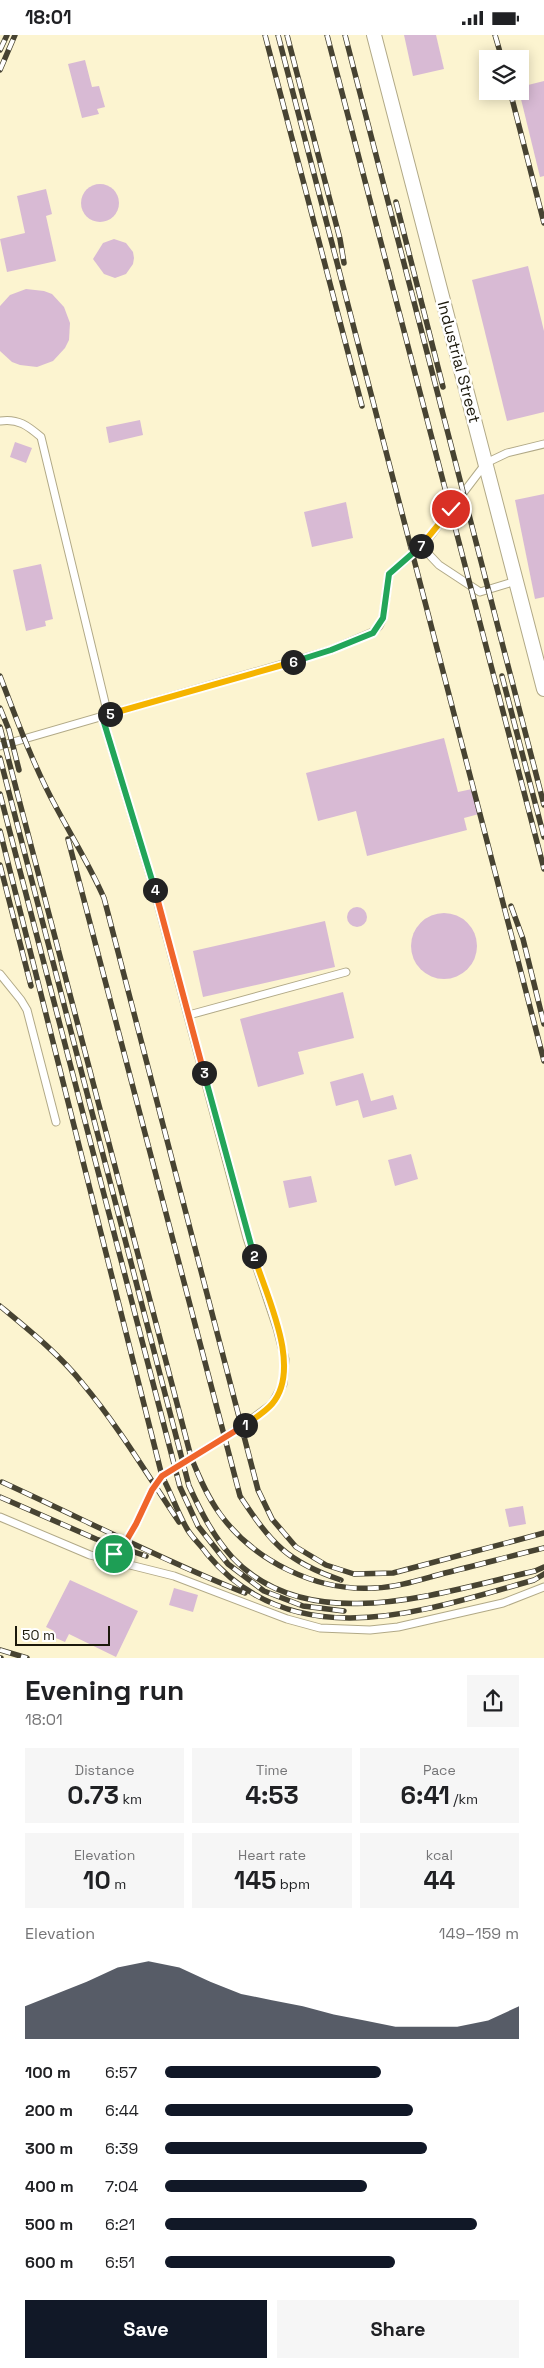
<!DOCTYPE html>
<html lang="en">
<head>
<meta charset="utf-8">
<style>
  body { margin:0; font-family:"Space Grotesk",sans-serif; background:#f6f6f6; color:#202124; height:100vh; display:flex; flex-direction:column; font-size:19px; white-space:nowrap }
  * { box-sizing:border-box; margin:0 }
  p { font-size:16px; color:#757577 }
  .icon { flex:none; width:28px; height:28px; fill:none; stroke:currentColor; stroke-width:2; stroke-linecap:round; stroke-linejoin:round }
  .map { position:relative; height:1623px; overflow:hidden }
  .side { display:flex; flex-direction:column; background:#fff; flex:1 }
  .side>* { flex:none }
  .fabs { position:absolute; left:479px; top:15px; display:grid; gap:10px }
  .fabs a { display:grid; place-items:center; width:50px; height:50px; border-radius:0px; background:#fff; box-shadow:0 2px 12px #0003; font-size:25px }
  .scale { position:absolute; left:15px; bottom:12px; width:95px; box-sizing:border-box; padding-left:5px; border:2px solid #1b180b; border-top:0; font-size:14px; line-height:18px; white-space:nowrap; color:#1b180b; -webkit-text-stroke:4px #fff; paint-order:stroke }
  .pin { position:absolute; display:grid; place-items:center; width:42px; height:42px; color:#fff; margin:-21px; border:2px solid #fff; border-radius:50%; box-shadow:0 1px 5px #0007 }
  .km { position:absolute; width:25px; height:25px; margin:-12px; border-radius:50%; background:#222; color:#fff; font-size:14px; line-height:25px; text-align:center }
  .round { display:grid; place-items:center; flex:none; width:52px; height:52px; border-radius:0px; background:#f6f6f6 }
  .head { display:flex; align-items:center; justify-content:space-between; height:85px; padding:0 25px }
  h1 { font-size:28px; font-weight:800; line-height:38px }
  .stats { display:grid; grid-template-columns:repeat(3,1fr); gap:8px; height:85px; padding:5px 25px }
  .stats div { display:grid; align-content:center; border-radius:0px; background:#f6f6f6; text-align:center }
  .stats b { font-size:25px; font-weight:800 }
  .stats small { font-size:14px; font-weight:400 }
  .stats p { font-size:14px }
  .chart { height:140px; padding:10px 25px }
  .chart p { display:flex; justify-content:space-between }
  .chart svg { width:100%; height:90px; margin-top:5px; fill:#111827; opacity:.7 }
  .primary-button { display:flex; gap:10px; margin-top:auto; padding:10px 25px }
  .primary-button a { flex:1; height:58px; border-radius:0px; background:#111827; color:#fff; font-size:20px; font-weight:800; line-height:58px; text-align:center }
  .primary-button a+a { background:#f6f6f6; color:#202124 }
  ul { padding:0 25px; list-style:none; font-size:16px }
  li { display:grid; grid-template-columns:80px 60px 1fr; align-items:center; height:38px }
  li i { height:12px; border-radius:6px; background:#111827 }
  .status { display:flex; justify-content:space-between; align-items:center; height:35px; padding:0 25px; background:#fff; direction:ltr }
  .status svg { height:14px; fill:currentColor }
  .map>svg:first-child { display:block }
  .building { fill:#d8bad4 }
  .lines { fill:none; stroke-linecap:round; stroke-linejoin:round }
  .service-casing { stroke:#b1a987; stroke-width:9 }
  .minor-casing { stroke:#b1a987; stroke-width:16 }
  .service { stroke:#fff; stroke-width:7 }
  .minor { stroke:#fff; stroke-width:14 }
  .rail-casing { stroke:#474332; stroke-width:5.5 }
  .rail { stroke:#fff; stroke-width:4; stroke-dasharray:11; stroke-linecap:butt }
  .split-1-casing { stroke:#fff; stroke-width:10 }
  .split-2-casing { stroke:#fff; stroke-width:10 }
  .split-3-casing { stroke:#fff; stroke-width:10 }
  .split-4-casing { stroke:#fff; stroke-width:10 }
  .split-5-casing { stroke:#fff; stroke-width:10 }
  .split-6-casing { stroke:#fff; stroke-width:10 }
  .split-7-casing { stroke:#fff; stroke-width:10 }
  .split-8-casing { stroke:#fff; stroke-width:10 }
  .split-1 { stroke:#f0652b; stroke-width:6 }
  .split-2 { stroke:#f5b400; stroke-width:6 }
  .split-3 { stroke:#22a559; stroke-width:6 }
  .split-4 { stroke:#f0652b; stroke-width:6 }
  .split-5 { stroke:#22a559; stroke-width:6 }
  .split-6 { stroke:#f5b400; stroke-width:6 }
  .split-7 { stroke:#22a559; stroke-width:6 }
  .split-8 { stroke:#f5b400; stroke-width:6 }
  .labels { text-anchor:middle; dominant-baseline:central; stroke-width:5; stroke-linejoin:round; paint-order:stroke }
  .street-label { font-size:16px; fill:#1b180b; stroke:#fff }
</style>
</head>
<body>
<div class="status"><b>18:01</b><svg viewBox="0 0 49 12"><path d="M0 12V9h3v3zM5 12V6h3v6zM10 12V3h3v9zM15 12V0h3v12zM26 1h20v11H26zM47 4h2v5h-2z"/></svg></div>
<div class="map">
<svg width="544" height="1623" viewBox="0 0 544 1623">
  <rect width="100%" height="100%" fill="#fcf4d0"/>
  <!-- building -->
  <g class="building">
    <path d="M404,0H436L444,34L413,41Z"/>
    <path d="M85,25L92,52L99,51L105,72L97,74L99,79L82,83L68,29Z"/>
    <path d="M544,46V141L540,142L520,60V52Z"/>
    <circle cx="100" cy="168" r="19"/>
    <path d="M46,154L52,179L46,181L56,226L7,237L0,204L25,198L17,161Z"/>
    <path d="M114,204L126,208L133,217L134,223L133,229L126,239L115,243L104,239L93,224L103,208Z"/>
    <path d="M528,231L544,296V377L507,386L472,245Z"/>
    <path d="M26,254L44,256L52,259L64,272L70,288L69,305L65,313L53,326L37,332L20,330L12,327L0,316V271L10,260Z"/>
    <path d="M140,385L143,400L109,408L106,392Z"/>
    <path d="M15,407L32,413L26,428L10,422Z"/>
    <path d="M544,459V562L535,564L515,465Z"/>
    <path d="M346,467L353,503L312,512L304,477Z"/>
    <path d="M41,529L53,584L45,586L46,591L26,596L13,535Z"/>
    <path d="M444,703L458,757L472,754L479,779L464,783L467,795L367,821L356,776L318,786L306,738Z"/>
    <circle cx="357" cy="882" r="10"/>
    <circle cx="444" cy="911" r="33"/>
    <path d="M325,886L335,932L203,962L193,916Z"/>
    <path d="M343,957L354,1003L298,1017L304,1039L258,1052L240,984Z"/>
    <path d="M363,1038L371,1066L393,1060L397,1074L363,1083L358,1065L336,1071L330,1047Z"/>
    <path d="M411,1119L418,1144L395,1151L388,1125Z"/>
    <path d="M311,1141L317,1167L289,1173L283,1146Z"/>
    <path d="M523,1471L526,1489L509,1492L505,1474Z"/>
    <path d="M70,1545L138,1576L116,1622L69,1599L65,1607L51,1601L54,1596L46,1592Z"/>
    <path d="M174,1553L198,1560L193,1577L169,1570Z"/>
  </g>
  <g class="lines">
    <defs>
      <g id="service">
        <path d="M0,386C18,383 28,391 41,402L108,680"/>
        <path d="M421,511L439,530L480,557L516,546"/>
        <path d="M102,681L154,853L247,1203L277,1293L285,1324L283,1349L272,1369L241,1392L162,1441L152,1455L136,1489L122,1513L105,1523"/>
        <path d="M0,711L331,615L373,597L379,591L383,583L389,539L425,508L486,428L507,418L544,409"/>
        <path d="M0,939L21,965L27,975L56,1087"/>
        <path d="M189,980L346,937"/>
        <path d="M0,1482L90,1520L174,1541L287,1584L320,1593L370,1595L398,1592L503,1568L544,1552"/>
      </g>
      <path id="minor" d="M374,0L544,654"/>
    </defs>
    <!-- service casing -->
    <use href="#service" class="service-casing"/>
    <!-- minor casing -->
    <use href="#minor" class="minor-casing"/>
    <!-- service -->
    <use href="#service" class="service"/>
    <!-- minor -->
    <use href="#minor" class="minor"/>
    <defs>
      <g id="rail">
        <path d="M265,0L362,371"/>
        <path d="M278,0L544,1026"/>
        <path d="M287,0L340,204L344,228"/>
        <path d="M327,0L544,834"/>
        <path d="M345,0L544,770"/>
        <path d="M495,0L502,24"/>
        <path d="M0,15L7,0"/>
        <path d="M0,35L15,0"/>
        <path d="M510,56L544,188"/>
        <path d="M396,167L443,352"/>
        <path d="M0,641C17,685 33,730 56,772C72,802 90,831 104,863L258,1455L272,1484L296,1512L326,1530L354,1539L393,1538L544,1498"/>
        <path d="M502,641L544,802"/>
        <path d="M0,673L9,695L19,735"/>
        <path d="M0,692L191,1422C199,1442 207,1461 220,1479C254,1526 317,1557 375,1553C399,1552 422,1544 445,1538C478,1530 511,1521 544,1513"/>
        <path d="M0,723L189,1451C201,1477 213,1501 232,1522C308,1604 442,1557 535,1536L544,1532"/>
        <path d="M0,759L180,1452L198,1491L228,1529L264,1556L303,1571L344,1576"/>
        <path d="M0,796L162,1441C171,1458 177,1476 186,1492C191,1502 201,1510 207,1519C294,1623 424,1576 534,1545L544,1539"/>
        <path d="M68,804L240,1461C271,1508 287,1527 341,1545"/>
        <path d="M0,830L31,951"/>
        <path d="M511,871L523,904L544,989"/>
        <path d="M0,1271C29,1295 60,1320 83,1349C119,1392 148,1441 179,1487"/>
        <path d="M2,1447C83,1484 162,1525 245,1558"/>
        <path d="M0,1462L96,1504L146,1521"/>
        <path d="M0,1615L27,1623"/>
        <path d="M0,1623H1"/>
      </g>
    </defs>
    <!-- rail casing -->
    <use href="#rail" class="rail-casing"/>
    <!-- rail -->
    <use href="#rail" class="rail"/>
  </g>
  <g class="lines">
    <defs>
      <path id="split-1" d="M114,1519L122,1513L136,1489L152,1455L162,1441L245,1390"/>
      <path id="split-2" d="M245,1390C254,1384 265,1377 272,1369C303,1333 266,1260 254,1221"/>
      <path id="split-3" d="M204,1038L254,1221"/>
      <path id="split-4" d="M155,855L204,1038"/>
      <path id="split-5" d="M110,679L102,681L155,855"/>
      <path id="split-6" d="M110,679L293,627"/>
      <path id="split-7" d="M293,627L331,615L373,598L383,583L389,539L421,511"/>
      <path id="split-8" d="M421,511L451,474"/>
    </defs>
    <!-- split-1 casing -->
    <use href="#split-1" class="split-1-casing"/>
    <!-- split-2 casing -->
    <use href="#split-2" class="split-2-casing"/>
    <!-- split-3 casing -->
    <use href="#split-3" class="split-3-casing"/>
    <!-- split-4 casing -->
    <use href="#split-4" class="split-4-casing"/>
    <!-- split-5 casing -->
    <use href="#split-5" class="split-5-casing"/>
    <!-- split-6 casing -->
    <use href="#split-6" class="split-6-casing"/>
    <!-- split-7 casing -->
    <use href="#split-7" class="split-7-casing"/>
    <!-- split-8 casing -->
    <use href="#split-8" class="split-8-casing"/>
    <!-- split-1 -->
    <use href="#split-1" class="split-1"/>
    <!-- split-2 -->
    <use href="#split-2" class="split-2"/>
    <!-- split-3 -->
    <use href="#split-3" class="split-3"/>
    <!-- split-4 -->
    <use href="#split-4" class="split-4"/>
    <!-- split-5 -->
    <use href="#split-5" class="split-5"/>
    <!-- split-6 -->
    <use href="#split-6" class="split-6"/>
    <!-- split-7 -->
    <use href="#split-7" class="split-7"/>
    <!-- split-8 -->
    <use href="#split-8" class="split-8"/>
  </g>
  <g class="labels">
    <!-- street labels -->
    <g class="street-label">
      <text transform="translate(459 327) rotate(75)">Industrial Street</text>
    </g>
  </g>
</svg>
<div class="fabs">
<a><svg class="icon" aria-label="layers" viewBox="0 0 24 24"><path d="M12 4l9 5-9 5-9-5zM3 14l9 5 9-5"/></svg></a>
</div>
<div class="scale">50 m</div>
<div class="pin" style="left:114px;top:1519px;background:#1e9e55"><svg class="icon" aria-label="arrive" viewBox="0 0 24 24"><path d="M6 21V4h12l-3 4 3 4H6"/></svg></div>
<div class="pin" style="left:451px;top:474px;background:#d93025"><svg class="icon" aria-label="check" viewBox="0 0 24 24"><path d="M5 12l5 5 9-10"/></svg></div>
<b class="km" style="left:245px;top:1390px">1</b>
<b class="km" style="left:254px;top:1221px">2</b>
<b class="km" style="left:204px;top:1038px">3</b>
<b class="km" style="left:155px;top:855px">4</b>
<b class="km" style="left:110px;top:679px">5</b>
<b class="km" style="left:293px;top:627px">6</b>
<b class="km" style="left:421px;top:511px">7</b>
</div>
<section class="side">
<div class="head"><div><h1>Evening run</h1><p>18:01</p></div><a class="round"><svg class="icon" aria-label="share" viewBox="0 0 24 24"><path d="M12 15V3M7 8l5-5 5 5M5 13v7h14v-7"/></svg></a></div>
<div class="stats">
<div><p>Distance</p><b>0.73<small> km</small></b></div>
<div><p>Time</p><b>4:53</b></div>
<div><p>Pace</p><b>6:41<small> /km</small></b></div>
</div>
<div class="stats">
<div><p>Elevation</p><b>10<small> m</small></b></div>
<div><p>Heart rate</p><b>145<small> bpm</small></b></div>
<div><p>kcal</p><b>44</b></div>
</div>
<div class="chart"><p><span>Elevation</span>149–159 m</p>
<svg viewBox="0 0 160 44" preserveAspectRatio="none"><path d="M0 44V28L10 22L20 16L30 9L40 6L50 9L60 16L70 22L80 25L90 28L100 32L110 35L120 38L130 38L140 38L150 35L160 28V44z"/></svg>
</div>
<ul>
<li><b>100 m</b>6:57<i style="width:61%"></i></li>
<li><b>200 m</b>6:44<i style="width:70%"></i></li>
<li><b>300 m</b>6:39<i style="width:74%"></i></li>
<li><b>400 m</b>7:04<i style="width:57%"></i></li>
<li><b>500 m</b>6:21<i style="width:88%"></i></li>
<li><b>600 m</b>6:51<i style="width:65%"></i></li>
</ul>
<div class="primary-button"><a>Save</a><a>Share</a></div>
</section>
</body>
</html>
